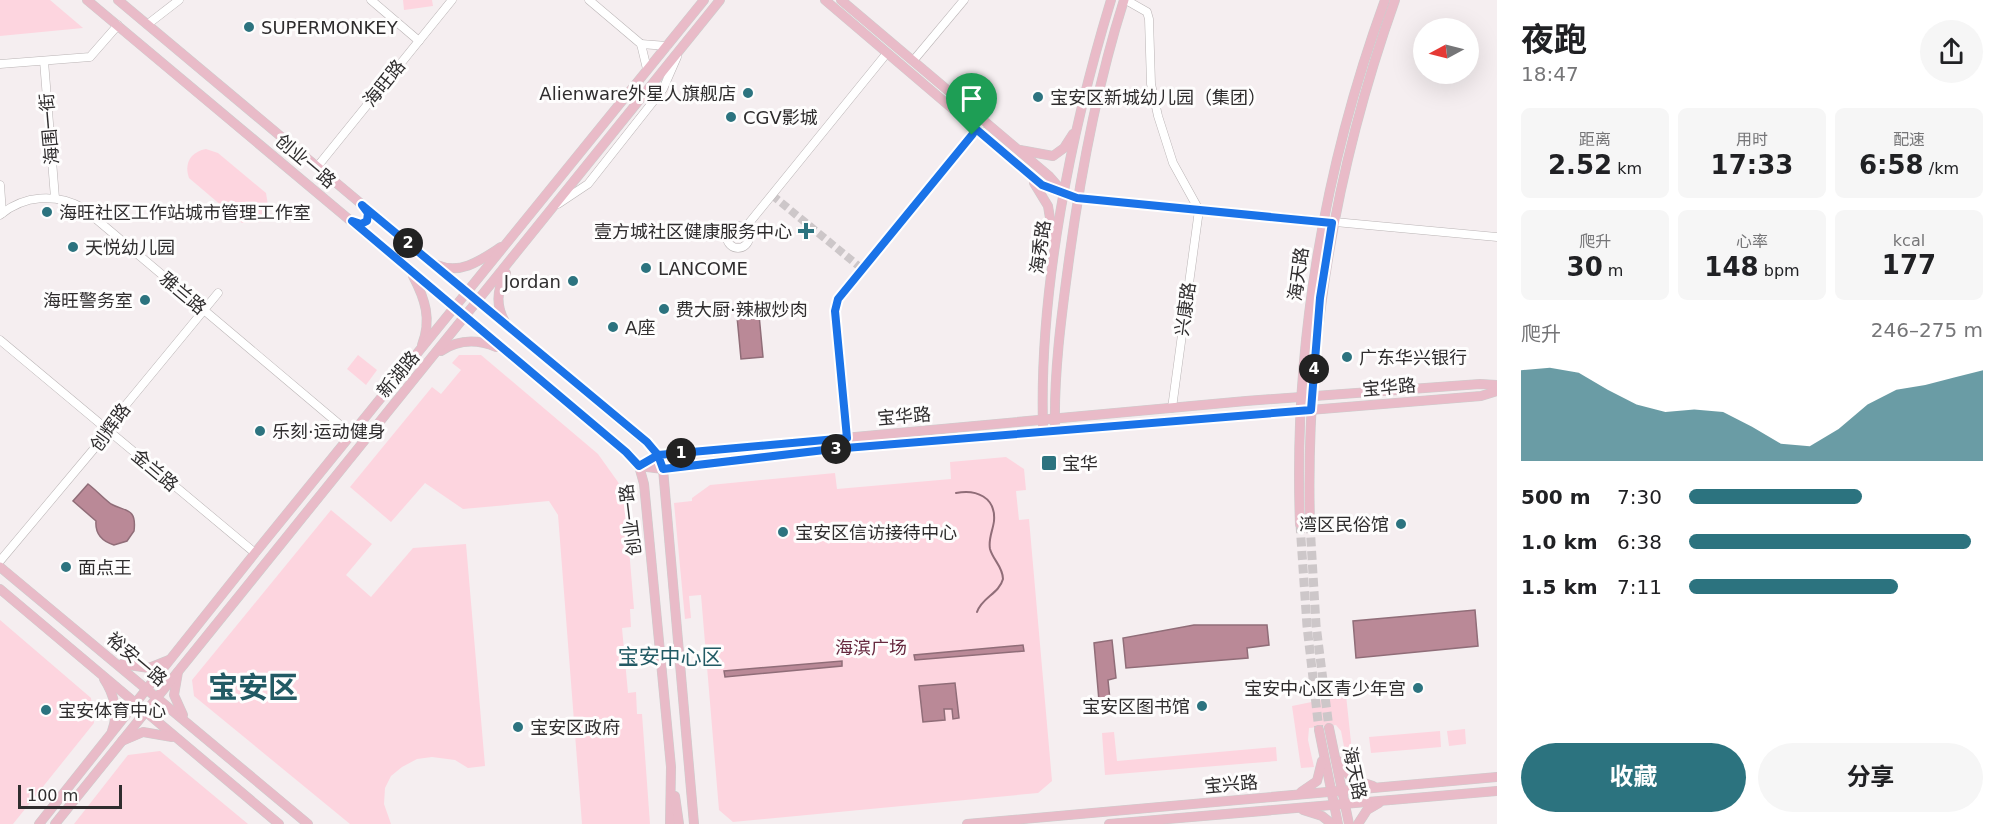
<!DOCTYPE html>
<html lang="zh">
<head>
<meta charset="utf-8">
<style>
  body { margin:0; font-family:"DejaVu Sans","Noto Sans SC",sans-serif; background:#f6f6f6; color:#202124; height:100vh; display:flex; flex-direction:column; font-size:22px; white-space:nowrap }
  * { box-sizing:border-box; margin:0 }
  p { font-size:20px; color:#757577 }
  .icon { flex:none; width:33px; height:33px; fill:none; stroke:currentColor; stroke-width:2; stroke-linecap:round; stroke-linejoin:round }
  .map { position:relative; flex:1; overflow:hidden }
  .side { display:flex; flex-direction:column; background:#fff; width:510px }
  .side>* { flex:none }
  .needle { width:39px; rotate:263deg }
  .buttons { position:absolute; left:1413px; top:18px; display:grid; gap:12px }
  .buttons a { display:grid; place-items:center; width:66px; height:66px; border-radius:50%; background:#fff; box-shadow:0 6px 24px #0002; font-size:30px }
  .scale { position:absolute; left:18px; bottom:15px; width:104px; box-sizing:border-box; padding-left:6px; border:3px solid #2f2d2e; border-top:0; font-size:16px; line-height:21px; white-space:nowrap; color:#2f2d2e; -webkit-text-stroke:4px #fefdfd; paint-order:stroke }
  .pin { position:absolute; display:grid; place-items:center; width:51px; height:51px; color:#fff; margin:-62px -26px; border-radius:50% 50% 50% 0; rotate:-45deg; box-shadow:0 0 6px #0007 }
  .pin .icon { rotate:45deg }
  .km { position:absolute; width:30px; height:30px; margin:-15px; border-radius:50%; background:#222; color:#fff; font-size:16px; line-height:30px; text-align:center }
  .round { display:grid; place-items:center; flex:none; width:63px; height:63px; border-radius:32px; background:#f6f6f6 }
  .summary { display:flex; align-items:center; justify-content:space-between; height:102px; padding:0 24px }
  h1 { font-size:33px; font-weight:700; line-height:45px }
  .stats { display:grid; grid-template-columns:repeat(3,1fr); gap:9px; height:102px; padding:6px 24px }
  .stats div { display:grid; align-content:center; border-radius:9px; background:#f6f6f6; text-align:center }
  .stats b { font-size:26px; font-weight:700 }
  .stats small { font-size:16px; font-weight:400 }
  .stats p { font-size:16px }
  .chart { height:168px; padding:12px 24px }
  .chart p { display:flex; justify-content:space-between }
  .chart svg { width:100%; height:108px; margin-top:6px; fill:#2c737f; opacity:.7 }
  .action { display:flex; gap:12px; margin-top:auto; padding:12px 24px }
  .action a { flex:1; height:69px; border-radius:36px; background:#2c737f; color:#fff; font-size:24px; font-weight:700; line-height:69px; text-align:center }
  .action a+a { background:#f6f6f6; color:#202124 }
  ul { padding:0 24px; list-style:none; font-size:20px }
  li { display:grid; grid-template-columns:96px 72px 1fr; align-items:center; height:45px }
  li i { height:15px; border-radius:8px; background:#2c737f }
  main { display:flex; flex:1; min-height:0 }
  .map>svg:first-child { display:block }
  .green { fill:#fdd5df }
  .water { fill:#ba8997; stroke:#906d78; stroke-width:1.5 }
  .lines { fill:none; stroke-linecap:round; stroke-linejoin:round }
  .stream { stroke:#906d78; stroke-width:2 }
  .minor-tunnel { stroke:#cdc7c9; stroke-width:8; stroke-dasharray:8 4; stroke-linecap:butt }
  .major-tunnel { stroke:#cdc7c9; stroke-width:9; stroke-dasharray:9 4.5; stroke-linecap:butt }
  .minor-casing { stroke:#bab4b5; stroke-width:9 }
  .major-casing { stroke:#cdcdcd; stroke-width:10 }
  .minor { stroke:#fff; stroke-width:8 }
  .major { stroke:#e9bbc8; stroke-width:9 }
  .route-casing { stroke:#fff; stroke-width:12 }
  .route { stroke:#1a73e8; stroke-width:8 }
  .poi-dot { fill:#2c737f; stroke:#fefdfd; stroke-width:2 }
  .labels { text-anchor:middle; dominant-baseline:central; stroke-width:6; stroke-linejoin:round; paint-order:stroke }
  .poi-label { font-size:18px; fill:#2f2d2e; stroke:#fefdfd; text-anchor:start }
  .street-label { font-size:18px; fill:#2f2d2e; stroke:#fefdfd }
  .park-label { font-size:18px; fill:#67293f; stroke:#fefdfd }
  .quarter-label { font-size:21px; fill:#225a64; stroke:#fefdfd }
  .town-label { font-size:30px; font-weight:bold; fill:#225a64; stroke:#fefdfd }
</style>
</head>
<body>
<main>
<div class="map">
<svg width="1497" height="824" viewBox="0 0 1497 824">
  <rect width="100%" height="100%" fill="#f5eef0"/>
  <!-- green -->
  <g class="green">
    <path d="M0,0H50L83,28L0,36Z"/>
    <path d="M403,0H432L433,6L404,10Z"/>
    <path d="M206,149L218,153L266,193L269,212L261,222L242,223L189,178C184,164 190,152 206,149Z"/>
    <path d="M358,355L377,370L366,385L347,369Z"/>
    <path d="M459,355H481L598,454L618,482L625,500L634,609H630L631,627L622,628L628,693L636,692L637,714H642L650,824H582L558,515L549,501L463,509L425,483L391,522L350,487L432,387L441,394L461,370L452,363Z"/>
    <path d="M1006,457L1024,469L1026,490L1016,491L1019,520L1029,519L1052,781L1038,793L733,822L719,810L701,595L689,596L691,618L685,619L674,503L692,501V498L710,485L835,473L837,489L951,479L950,462Z"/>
    <path d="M331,510L372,544L346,575L371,597L413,548L466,544L485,766L468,768L455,760L432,757L417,759L402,767L391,776L385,788L384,804L391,824H350L194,696L192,680Z"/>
    <path d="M0,620L91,698L94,723L13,824H0Z"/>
    <path d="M1346,695L1353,761L1347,762L1341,731L1336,725L1309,728L1308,740L1314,767L1301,768L1292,706Z"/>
    <path d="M1465,729L1466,744L1449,746L1447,731Z"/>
    <path d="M1440,731L1441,747L1371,753L1369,737Z"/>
    <path d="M1114,732L1117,761L1276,747L1277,761L1105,775L1102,733Z"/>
    <path d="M160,751L248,824H74L128,755Z"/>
  </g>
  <!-- water -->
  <g class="water">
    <path d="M758,304L763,357L741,359L736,306Z"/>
    <path d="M88,484C96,490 103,498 111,504C125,512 137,507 134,531L127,541L114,545C101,541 95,533 96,521L73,501Z"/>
    <path d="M1475,610L1478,646L1356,658L1353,621Z"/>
    <path d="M1194,625H1267L1269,645L1247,648L1248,658L1126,668L1123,638Z"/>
    <path d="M1112,640L1116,678L1108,680L1110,700L1099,701L1094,643Z"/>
    <path d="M1023,645L1024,651L915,660L914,655Z"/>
    <path d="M842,661V666L725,677L724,671Z"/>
    <path d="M955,683L959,718L953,719L952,709H944L945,720L923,722L919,686Z"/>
  </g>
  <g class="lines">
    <!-- stream -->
    <path class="stream" d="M956,493C976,489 996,497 994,521C993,530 988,539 990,549C993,560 1003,567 1003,579C999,594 982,597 977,612"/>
    <!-- minor-tunnel -->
    <path class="minor-tunnel" d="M772,195L861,268"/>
    <!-- major-tunnel -->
    <g class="major-tunnel">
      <path d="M1300,524L1307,626L1319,730"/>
      <path d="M1310,524L1316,625L1329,728"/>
    </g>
    <defs>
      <g id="minor">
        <path d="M371,0L419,41"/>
        <path d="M589,0L641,44L647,69"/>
        <path d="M1126,0L1147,12L1149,19L1151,84L1158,116L1173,163L1199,210L1172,408"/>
        <path d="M148,24L179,0"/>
        <path d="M641,44L667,46"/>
        <path d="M44,61L55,198"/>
        <path d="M913,61L964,0"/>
        <path d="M0,64L90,57L118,25"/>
        <path d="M317,167L452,0"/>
        <path d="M0,185L2,213"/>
        <path d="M1077,198L1497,237"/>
        <path d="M558,204L588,184L663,89L677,57"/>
        <path d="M0,215C24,195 56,193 83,208L352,435"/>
        <circle cx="738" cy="237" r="11"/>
        <path d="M745,228L887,53"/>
        <path d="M0,340L255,553"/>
        <path d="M847,444L835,311L838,299L983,121"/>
        <path d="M0,561L98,444L106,429L218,293"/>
      </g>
      <g id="major">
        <path d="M87,0L629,454L639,466L644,484L671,767L670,824"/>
        <path d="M118,0L655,450L663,469L694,824"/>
        <path d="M825,0L1042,185L1069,196"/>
        <path d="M841,0L1049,176L1063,192"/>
        <path d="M1020,150L1053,156L1064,148L1073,134"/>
        <path d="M1034,183L1048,206L1054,243"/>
        <path d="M437,265C461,275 481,260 501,247"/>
        <path d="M413,276C425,299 432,319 422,345"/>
        <path d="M505,322C495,305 497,289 506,273"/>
        <path d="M441,351C459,339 477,339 496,347"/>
        <path d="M1043,426C1039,289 1071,131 1111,0"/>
        <path d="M1055,426C1054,373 1061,319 1068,267C1080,176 1096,88 1124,0"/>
        <path d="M639,466L658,455L1246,401L1480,384L1497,385"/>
        <path d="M639,466L663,469L833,449L1481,396L1497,391"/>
        <path d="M1300,524C1293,347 1324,167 1385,0"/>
        <path d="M1310,524C1305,344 1335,169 1395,0"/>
        <path d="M0,567L308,824"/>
        <path d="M0,589L279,824"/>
        <path d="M122,664L149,668L169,660"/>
        <path d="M178,672L174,695L183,715"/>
        <path d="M104,679C114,694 119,713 112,731"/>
        <path d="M1329,728L1349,824"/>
        <path d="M1319,730L1338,824"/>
        <path d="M122,741L143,732L172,737"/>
        <path d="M1338,761L1352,779L1373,786"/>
        <path d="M1301,792L1317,781L1322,761"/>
        <path d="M675,796L679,824"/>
        <path d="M1303,810L1322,816L1332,824"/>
        <path d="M39,824L255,553L704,0"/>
        <path d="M55,824L720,0"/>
        <path d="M967,824L1497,777"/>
        <path d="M1109,824L1497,791"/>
        <path d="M1358,824L1367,810L1379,803"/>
      </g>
    </defs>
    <!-- minor casing -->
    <use href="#minor" class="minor-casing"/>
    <!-- major casing -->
    <use href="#major" class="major-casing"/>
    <!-- minor -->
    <use href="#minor" class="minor"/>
    <!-- major -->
    <use href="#major" class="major"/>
  </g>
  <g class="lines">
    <defs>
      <path id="route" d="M972,135L838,299L835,311L847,438L658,455L639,466L626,452L352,221L361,224L367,221L368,213L362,205L647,442L658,455L663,469L833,449L1311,410L1320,298L1332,223L1077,198L1042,185L976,129L972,135"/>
    </defs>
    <!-- route casing -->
    <use href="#route" class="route-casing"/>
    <!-- route -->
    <use href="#route" class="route"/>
  </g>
  <!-- markers -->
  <g class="poi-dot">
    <circle cx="249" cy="27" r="6"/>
    <circle cx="748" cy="93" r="6"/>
    <circle cx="1038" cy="97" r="6"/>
    <circle cx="731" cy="117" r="6"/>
    <circle cx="47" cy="212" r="6"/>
    <path d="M803 222h6v6h6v6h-6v6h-6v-6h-6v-6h6z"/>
    <circle cx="73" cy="247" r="6"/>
    <circle cx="646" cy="268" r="6"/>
    <circle cx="573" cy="281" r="6"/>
    <circle cx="145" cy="300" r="6"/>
    <circle cx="664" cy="309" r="6"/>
    <circle cx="613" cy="327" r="6"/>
    <circle cx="1347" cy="357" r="6"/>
    <circle cx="260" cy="431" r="6"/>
    <rect x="1041" y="455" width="16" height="16" rx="3"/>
    <circle cx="1401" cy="524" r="6"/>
    <circle cx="783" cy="532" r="6"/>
    <circle cx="66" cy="567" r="6"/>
    <circle cx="1418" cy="688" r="6"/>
    <circle cx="1202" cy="706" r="6"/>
    <circle cx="46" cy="710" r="6"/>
    <circle cx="518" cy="727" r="6"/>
  </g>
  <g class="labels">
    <!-- poi labels -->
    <g class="poi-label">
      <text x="261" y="27">SUPERMONKEY</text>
      <text x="736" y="93" text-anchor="end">Alienware外星人旗舰店</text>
      <text x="1050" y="97">宝安区新城幼儿园（集团）</text>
      <text x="743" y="117">CGV影城</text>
      <text x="59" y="212">海旺社区工作站城市管理工作室</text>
      <text x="792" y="231" text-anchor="end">壹方城社区健康服务中心</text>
      <text x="85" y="247">天悦幼儿园</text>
      <text x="658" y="268">LANCOME</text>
      <text x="561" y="281" text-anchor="end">Jordan</text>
      <text x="133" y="300" text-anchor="end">海旺警务室</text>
      <text x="676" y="309">费大厨·辣椒炒肉</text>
      <text x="625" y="327">A座</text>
      <text x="1359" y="357">广东华兴银行</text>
      <text x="272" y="431">乐刻·运动健身</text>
      <text x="1062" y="463">宝华</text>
      <text x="1389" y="524" text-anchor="end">湾区民俗馆</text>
      <text x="795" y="532">宝安区信访接待中心</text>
      <text x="78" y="567">面点王</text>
      <text x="1406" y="688" text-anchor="end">宝安中心区青少年宫</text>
      <text x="1190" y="706" text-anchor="end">宝安区图书馆</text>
      <text x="58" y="710">宝安体育中心</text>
      <text x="530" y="727">宝安区政府</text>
    </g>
    <!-- street labels -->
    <g class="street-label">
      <text transform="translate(384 83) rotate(-51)">海旺路</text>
      <text transform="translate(49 129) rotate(-95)">海围一街</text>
      <text transform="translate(306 161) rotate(40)">创业一路</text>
      <text transform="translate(1040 247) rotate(-82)">海秀路</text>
      <text transform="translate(1298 274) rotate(-82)">海天路</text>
      <text transform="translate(183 293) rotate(40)">雅兰路</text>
      <text transform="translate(1185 309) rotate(-82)">兴康路</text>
      <text transform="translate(398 374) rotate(-50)">新湖路</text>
      <text transform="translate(1389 387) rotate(-5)">宝华路</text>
      <text transform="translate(904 416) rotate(-5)">宝华路</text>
      <text transform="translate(110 427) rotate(-54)">创辉路</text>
      <text transform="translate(155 470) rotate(40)">金兰路</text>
      <text transform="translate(630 520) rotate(-97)">创业一路</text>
      <text transform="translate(137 659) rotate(40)">裕安一路</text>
      <text transform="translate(1355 773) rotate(78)">海天路</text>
      <text transform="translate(1231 784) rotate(-5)">宝兴路</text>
    </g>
    <!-- park labels -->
    <g class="park-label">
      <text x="871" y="647">海滨广场</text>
    </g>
    <!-- quarter labels -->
    <g class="quarter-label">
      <text x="670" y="657">宝安中心区</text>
    </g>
    <!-- town labels -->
    <g class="town-label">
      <text x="253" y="687">宝安区</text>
    </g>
  </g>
</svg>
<div class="buttons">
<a><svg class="needle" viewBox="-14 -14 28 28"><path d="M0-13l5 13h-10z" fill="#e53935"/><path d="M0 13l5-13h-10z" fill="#757577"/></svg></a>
</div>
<div class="scale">100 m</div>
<div class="pin" style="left:972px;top:135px;background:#1e9e55"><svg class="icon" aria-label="arrive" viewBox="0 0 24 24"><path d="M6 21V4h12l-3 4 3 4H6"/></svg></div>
<b class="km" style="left:681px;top:453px">1</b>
<b class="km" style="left:408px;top:243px">2</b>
<b class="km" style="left:836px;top:449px">3</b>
<b class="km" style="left:1314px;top:369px">4</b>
</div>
<section class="side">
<div class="summary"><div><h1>夜跑</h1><p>18:47</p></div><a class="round"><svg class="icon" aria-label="share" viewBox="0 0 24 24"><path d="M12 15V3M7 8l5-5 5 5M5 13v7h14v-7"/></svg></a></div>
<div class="stats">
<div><p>距离</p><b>2.52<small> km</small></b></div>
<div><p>用时</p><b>17:33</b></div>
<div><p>配速</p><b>6:58<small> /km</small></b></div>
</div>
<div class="stats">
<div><p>爬升</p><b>30<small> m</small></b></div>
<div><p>心率</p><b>148<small> bpm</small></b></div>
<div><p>kcal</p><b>177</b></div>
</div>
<div class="chart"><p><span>爬升</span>246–275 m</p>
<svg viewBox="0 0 160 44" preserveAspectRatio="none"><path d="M0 44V7L10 6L20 8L30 15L40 21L50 24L60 23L70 24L80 30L90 37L100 38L110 31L120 21L130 15L140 13L150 10L160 7V44z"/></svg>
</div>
<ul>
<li><b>500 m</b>7:30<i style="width:59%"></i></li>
<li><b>1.0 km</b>6:38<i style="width:96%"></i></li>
<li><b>1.5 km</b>7:11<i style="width:71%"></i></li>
</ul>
<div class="action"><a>收藏</a><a>分享</a></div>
</section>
</main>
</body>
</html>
